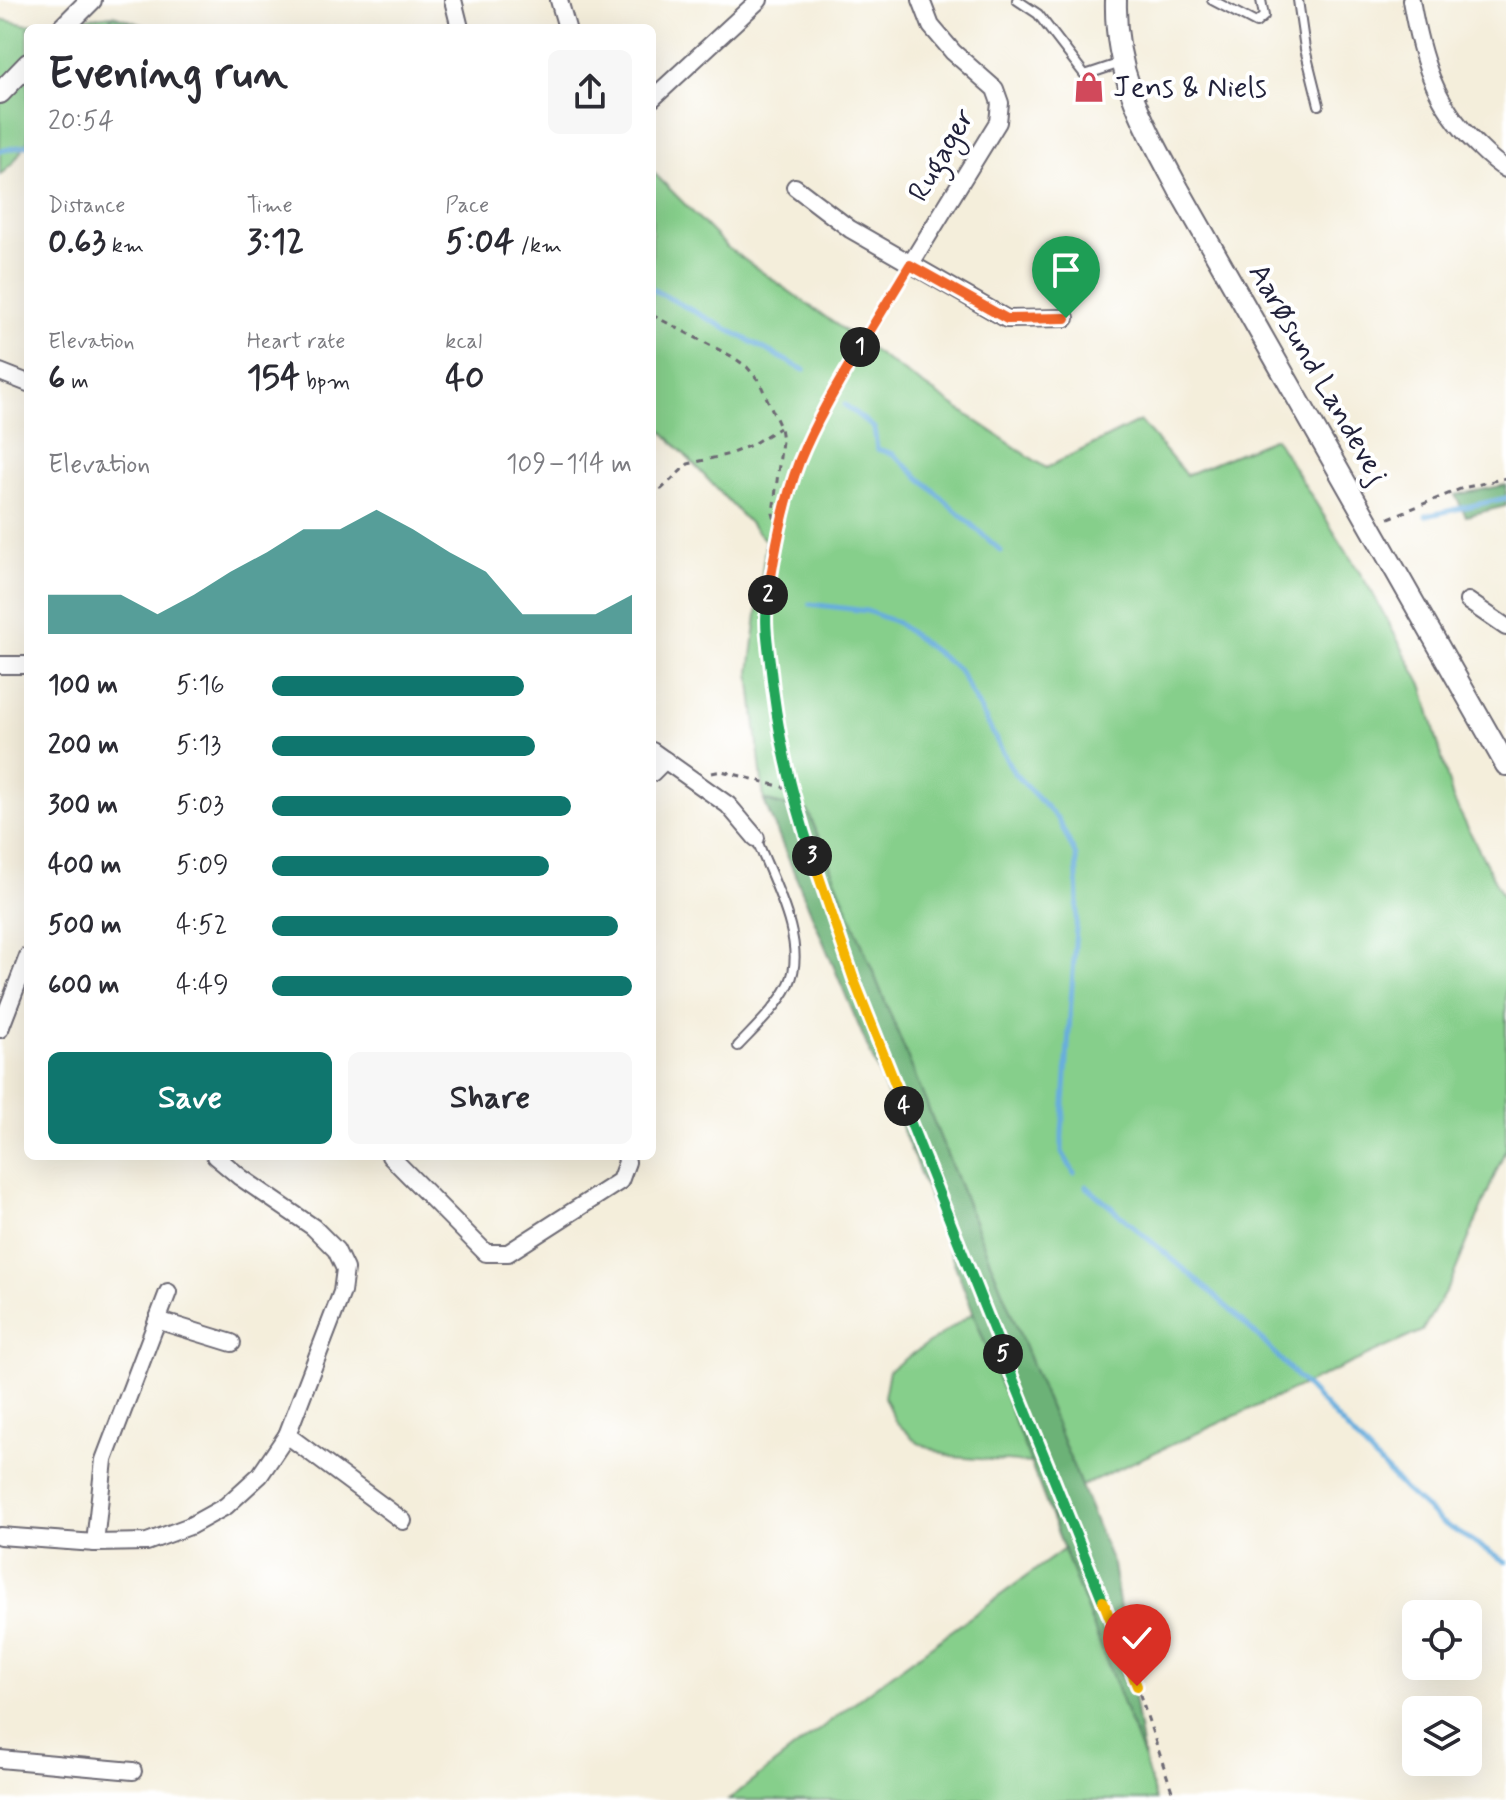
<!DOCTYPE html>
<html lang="en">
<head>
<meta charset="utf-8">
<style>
  body { margin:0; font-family:Mynerve,sans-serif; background:#f7f7f7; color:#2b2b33; height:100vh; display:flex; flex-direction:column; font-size:30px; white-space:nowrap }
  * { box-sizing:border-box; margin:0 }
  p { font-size:26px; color:#7c7c81 }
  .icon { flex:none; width:44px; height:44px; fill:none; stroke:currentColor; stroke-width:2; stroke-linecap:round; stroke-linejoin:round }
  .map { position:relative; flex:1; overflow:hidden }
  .drawer { position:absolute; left:24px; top:24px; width:632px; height:1136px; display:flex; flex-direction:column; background:#fff; border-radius:12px; box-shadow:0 8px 32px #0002 }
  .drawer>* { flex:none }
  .buttons { position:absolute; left:1402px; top:1600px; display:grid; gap:16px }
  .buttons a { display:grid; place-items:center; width:80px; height:80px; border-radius:12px; background:#fff; box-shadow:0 8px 32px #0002; font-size:40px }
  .pin { position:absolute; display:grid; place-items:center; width:68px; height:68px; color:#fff; margin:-82px -34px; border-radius:50% 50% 50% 0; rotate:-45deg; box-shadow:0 0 8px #0007 }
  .pin .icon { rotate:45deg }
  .km { position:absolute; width:40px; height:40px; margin:-20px; border-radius:50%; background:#222; color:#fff; font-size:22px; line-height:40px; text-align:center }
  .round { display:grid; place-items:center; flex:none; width:84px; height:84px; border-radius:12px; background:#f7f7f7 }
  .overview { display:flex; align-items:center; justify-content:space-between; height:136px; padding:0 24px }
  h1 { font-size:44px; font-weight:700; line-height:60px }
  .figures { display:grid; grid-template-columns:repeat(3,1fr); gap:12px; height:136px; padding:8px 24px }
  .figures div { display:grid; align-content:center }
  .figures b { font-size:34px; font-weight:700 }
  .figures small { font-size:22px; font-weight:400 }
  .figures p { font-size:22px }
  .chart { height:224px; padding:16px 24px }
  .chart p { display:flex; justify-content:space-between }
  .chart svg { width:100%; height:144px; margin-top:8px; fill:#0f766e; opacity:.7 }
  .primary-button { display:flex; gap:16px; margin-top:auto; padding:16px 24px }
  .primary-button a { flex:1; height:92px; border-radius:12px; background:#0f766e; color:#fff; font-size:32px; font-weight:700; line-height:92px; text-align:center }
  .primary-button a+a { background:#f7f7f7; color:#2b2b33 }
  ul { padding:0 24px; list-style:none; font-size:26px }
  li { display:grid; grid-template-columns:128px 96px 1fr; align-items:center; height:60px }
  li i { height:20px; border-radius:10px; background:#0f766e }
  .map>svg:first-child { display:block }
  .green { fill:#86cf8b; stroke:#547863; stroke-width:2 }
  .forest { fill:#6cb277; stroke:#476a59; stroke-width:2 }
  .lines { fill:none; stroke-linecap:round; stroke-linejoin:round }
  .stream { stroke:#67addd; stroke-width:5 }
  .service-casing { stroke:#6c6973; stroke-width:12 }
  .minor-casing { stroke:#6c6973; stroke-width:20 }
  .tertiary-casing { stroke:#6c6973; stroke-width:24 }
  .path { stroke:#6c6973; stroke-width:3; stroke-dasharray:6 6; stroke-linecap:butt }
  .service { stroke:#fff; stroke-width:8 }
  .minor { stroke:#fff; stroke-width:16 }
  .tertiary { stroke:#fff; stroke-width:20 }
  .split-1-casing { stroke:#fff; stroke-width:16 }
  .split-2-casing { stroke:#fff; stroke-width:16 }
  .split-3-casing { stroke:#fff; stroke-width:16 }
  .split-4-casing { stroke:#fff; stroke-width:16 }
  .split-5-casing { stroke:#fff; stroke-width:16 }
  .split-6-casing { stroke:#fff; stroke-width:16 }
  .split-7-casing { stroke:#fff; stroke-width:16 }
  .split-1 { stroke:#f0652b; stroke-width:10 }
  .split-2 { stroke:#f0652b; stroke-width:10 }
  .split-3 { stroke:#22a559; stroke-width:10 }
  .split-4 { stroke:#f5b400; stroke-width:10 }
  .split-5 { stroke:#22a559; stroke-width:10 }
  .split-6 { stroke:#22a559; stroke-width:10 }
  .split-7 { stroke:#f5b400; stroke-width:10 }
  .labels { text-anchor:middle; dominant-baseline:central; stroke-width:8; stroke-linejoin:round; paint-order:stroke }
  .poi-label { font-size:30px; fill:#22223b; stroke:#fff; text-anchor:start }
  .street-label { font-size:30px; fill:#22223b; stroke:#fff }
</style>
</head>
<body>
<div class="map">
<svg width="1506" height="1800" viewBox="0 0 1506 1800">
  <rect width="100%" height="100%" fill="#fff"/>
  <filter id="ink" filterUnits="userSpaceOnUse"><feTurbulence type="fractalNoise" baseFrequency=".0125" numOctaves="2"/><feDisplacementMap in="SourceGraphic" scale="16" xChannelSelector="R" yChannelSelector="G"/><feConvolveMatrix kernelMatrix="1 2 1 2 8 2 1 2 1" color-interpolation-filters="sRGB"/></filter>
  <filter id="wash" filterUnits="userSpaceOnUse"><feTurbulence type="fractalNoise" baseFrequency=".006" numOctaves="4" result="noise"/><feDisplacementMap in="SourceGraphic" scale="32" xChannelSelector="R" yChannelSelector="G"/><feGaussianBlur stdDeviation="1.8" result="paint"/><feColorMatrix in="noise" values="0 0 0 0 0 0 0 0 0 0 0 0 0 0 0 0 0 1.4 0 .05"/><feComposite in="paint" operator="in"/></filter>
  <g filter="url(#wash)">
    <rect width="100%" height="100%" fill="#f4eedb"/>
    <!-- green -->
    <g class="green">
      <path d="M113,15L104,28H28V140L13,163L0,175V19L27,25Z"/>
      <path d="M652,171L728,248L882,357L1046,468L1140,421L1186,475L1275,438L1373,594L1423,687L1453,799L1506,903V1148L1450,1284L1422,1331L1081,1486L808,811L764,800L750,673L766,541L652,420Z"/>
      <path d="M973,1313L1031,1463L952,1457L918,1443L895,1421L884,1397L889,1370Z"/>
      <path d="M1064,1549L1144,1759L1156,1800H728L873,1688Z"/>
    </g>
    <!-- forest -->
    <g class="forest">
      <path d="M113,15L152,28H104Z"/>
      <path d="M1506,485V506L1466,516L1455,495Z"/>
      <path d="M764,801L808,811L1113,1565L1144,1759L911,1150Z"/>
    </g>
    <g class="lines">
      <!-- stream -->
      <g class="stream">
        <path d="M0,151L28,145"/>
        <path d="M652,289L804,370"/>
        <path d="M845,405L874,428L877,449L893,454L1001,551"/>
        <path d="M1426,516L1506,498"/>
        <path d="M810,604L867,611L896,622L959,670L1014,773L1058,819L1076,856L1078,899L1062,1133V1152L1074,1173"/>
        <path d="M1086,1186L1211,1292L1260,1338L1405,1490L1441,1522L1506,1562"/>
      </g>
    </g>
  </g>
  <g filter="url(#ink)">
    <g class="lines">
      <defs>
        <g id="service">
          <path d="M1017,0L1038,14L1085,75L1121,63"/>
          <path d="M1212,0L1256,23L1264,16L1261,0"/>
          <path d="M1298,0L1305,49L1319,105"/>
          <path d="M738,1046C756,1027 777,1008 789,984C809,944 771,877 756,838"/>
        </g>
        <g id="minor">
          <path d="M453,0L460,28"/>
          <path d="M559,0L567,28"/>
          <path d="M1411,0C1421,57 1434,104 1477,145C1486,154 1495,163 1506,169"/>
          <path d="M652,99L759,0"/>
          <path d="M795,187L850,229L1007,319L1066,318"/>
          <path d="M910,265L998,122L1000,103L995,89L953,52L931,26L921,0"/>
          <path d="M0,372L28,383"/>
          <path d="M1468,601L1506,627"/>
          <path d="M0,665H28"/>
          <path d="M652,751L728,805L756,838"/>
          <path d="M652,773L665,760"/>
          <path d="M0,1029L28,956"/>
          <path d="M215,1156L240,1177L313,1227L336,1250L345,1269L342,1292L287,1435"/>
          <path d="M390,1156L486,1253H508L620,1181L627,1162L626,1156"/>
          <path d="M157,1320L232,1343"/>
          <path d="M0,1536L95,1543L147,1542L190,1526L226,1506L260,1475L287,1435L403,1521"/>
          <path d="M95,1543L104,1460L168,1292"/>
          <path d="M0,1759L133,1771"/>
        </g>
        <g id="tertiary">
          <path d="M1116,0C1114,75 1145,126 1179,190L1506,765"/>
          <path d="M63,28L91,0"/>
          <path d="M0,93L28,64"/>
        </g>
      </defs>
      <!-- service casing -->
      <use href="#service" class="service-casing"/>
      <!-- minor casing -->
      <use href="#minor" class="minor-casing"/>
      <!-- tertiary casing -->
      <use href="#tertiary" class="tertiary-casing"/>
      <!-- path -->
      <g class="path">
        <path d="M901,280L824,409L799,462L778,531L765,615L774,705L790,789L854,980L1137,1686L1175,1800"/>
        <path d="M652,315L733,357L747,367L759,381L780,427L782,441L773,513L778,531"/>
        <path d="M652,498L688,464L730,454L751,445L779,428"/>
        <path d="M1389,518L1463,488L1506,478"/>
        <path d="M712,773L722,771L790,789"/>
      </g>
      <!-- service -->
      <use href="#service" class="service"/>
      <!-- minor -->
      <use href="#minor" class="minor"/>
      <!-- tertiary -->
      <use href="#tertiary" class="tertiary"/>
    </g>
  </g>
  <g class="lines" filter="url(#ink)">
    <defs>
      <path id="split-1" d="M860,347L910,265L1007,319L1066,318"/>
      <path id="split-2" d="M768,595C775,550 783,505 799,462C815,422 838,384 860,347"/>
      <path id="split-3" d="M768,595C764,618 767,639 770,662C777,732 790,789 812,856"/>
      <path id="split-4" d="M812,856L854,980L904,1106"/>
      <path id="split-5" d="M904,1106L1003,1354"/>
      <path id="split-6" d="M1003,1354L1103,1601"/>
      <path id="split-7" d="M1103,1601L1137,1686"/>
    </defs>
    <!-- split-1 casing -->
    <use href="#split-1" class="split-1-casing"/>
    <!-- split-2 casing -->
    <use href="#split-2" class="split-2-casing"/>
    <!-- split-3 casing -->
    <use href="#split-3" class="split-3-casing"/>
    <!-- split-4 casing -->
    <use href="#split-4" class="split-4-casing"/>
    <!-- split-5 casing -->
    <use href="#split-5" class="split-5-casing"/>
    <!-- split-6 casing -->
    <use href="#split-6" class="split-6-casing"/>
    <!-- split-7 casing -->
    <use href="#split-7" class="split-7-casing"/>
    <!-- split-1 -->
    <use href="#split-1" class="split-1"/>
    <!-- split-2 -->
    <use href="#split-2" class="split-2"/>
    <!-- split-3 -->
    <use href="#split-3" class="split-3"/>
    <!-- split-4 -->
    <use href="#split-4" class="split-4"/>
    <!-- split-5 -->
    <use href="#split-5" class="split-5"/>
    <!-- split-6 -->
    <use href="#split-6" class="split-6"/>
    <!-- split-7 -->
    <use href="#split-7" class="split-7"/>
  </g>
  <!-- icons -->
  <defs>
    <symbol id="shop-bare" viewBox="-9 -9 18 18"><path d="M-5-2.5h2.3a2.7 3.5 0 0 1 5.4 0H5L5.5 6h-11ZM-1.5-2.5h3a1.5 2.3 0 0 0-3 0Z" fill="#d1495b" stroke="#fff" stroke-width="2.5" paint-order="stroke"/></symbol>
  </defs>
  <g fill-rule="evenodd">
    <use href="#shop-bare" x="1067" y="65" width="44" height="44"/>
  </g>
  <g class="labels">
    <!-- poi labels -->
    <g class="poi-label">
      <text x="1113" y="87">Jens &amp; Niels</text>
    </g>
    <!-- street labels -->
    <g class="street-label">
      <text transform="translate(942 155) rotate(-60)">Rugager</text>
      <text transform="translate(1318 374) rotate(60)">Aarøsund Landevej</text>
    </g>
  </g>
</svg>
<div class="buttons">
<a><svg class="icon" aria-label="locate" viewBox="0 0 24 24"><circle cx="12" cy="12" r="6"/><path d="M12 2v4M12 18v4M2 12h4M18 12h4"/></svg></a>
<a><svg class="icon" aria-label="layers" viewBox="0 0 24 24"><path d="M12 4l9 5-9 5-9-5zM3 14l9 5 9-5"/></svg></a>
</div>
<div class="pin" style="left:1066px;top:318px;background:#1e9e55"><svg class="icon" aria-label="arrive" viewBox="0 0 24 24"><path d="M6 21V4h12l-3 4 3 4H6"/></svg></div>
<div class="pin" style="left:1137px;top:1686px;background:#d93025"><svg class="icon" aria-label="check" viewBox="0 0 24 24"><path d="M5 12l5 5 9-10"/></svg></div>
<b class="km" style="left:860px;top:347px">1</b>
<b class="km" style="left:768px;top:595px">2</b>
<b class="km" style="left:812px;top:856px">3</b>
<b class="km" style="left:904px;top:1106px">4</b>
<b class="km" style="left:1003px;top:1354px">5</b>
<section class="drawer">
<div class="overview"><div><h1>Evening run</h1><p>20:54</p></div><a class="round"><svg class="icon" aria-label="share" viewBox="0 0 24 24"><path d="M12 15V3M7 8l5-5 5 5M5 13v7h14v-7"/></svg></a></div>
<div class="figures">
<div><p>Distance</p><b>0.63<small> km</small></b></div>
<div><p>Time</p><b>3:12</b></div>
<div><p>Pace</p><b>5:04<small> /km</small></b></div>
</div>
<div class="figures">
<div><p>Elevation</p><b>6<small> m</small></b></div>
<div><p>Heart rate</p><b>154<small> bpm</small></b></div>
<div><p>kcal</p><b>40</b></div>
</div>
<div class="chart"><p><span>Elevation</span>109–114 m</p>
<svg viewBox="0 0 160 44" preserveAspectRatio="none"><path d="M0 44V32L10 32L20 32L30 38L40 32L50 25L60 19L70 12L80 12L90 6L100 12L110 19L120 25L130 38L140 38L150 38L160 32V44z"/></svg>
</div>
<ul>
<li><b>100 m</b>5:16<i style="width:70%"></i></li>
<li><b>200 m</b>5:13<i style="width:73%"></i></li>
<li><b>300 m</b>5:03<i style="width:83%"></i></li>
<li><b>400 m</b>5:09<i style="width:77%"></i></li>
<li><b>500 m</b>4:52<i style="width:96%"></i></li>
<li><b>600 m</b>4:49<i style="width:100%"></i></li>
</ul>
<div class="primary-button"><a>Save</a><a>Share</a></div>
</section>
</div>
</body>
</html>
